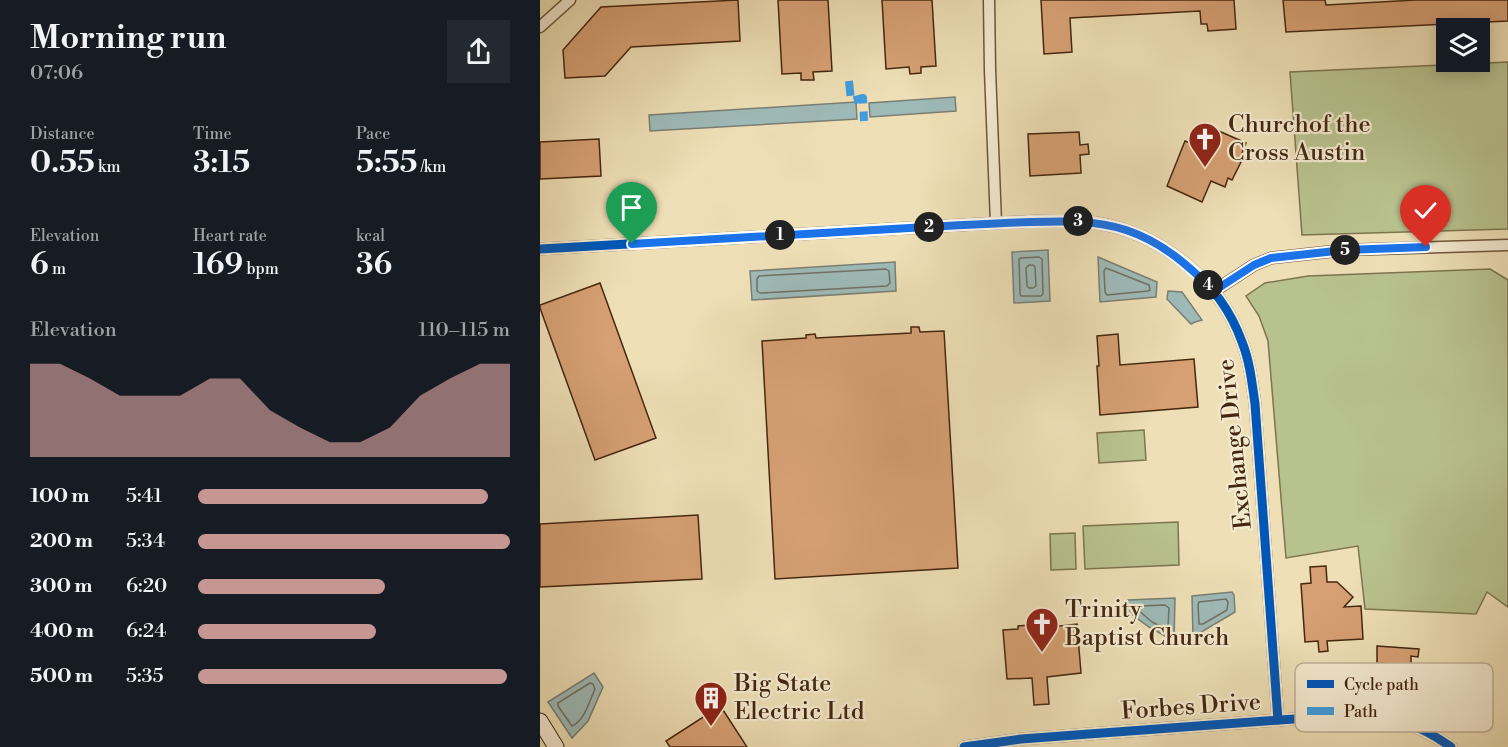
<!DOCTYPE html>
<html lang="en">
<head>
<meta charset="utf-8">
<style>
  body { margin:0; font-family:"Libre Bodoni",serif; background:#242831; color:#f1f3f6; height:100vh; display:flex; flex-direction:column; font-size:22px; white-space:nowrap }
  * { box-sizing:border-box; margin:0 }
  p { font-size:20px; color:#9ea1a6 }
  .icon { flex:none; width:33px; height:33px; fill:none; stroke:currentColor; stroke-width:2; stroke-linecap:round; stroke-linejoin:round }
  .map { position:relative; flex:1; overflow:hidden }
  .details { display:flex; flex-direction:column; background:#171b24; width:540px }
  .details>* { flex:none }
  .buttons { position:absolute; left:896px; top:18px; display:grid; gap:12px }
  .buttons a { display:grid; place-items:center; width:54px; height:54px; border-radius:0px; background:#171b24; box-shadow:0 3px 15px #0003; font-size:30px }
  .pin { position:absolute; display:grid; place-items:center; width:51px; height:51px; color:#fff; margin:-62px -26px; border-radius:50% 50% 50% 0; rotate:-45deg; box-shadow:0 0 6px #0007 }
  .pin .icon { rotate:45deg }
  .km { position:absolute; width:30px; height:30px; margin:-15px; border-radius:50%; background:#222; color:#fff; font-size:16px; line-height:30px; text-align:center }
  .round { display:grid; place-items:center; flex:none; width:63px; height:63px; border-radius:0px; background:#242831 }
  .headline { display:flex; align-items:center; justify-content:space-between; height:102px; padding:0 30px }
  h1 { font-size:33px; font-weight:600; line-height:45px }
  .figures { display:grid; grid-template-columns:repeat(3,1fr); gap:9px; height:102px; padding:6px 30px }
  .figures div { display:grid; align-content:center }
  .figures b { font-size:30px; font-weight:600 }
  .figures small { font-size:16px; font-weight:400 }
  .figures p { font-size:16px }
  .chart { height:168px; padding:12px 30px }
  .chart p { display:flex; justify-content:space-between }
  .chart svg { width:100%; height:108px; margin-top:6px; fill:#c59692; opacity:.7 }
  ul { padding:0 30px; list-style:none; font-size:20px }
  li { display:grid; grid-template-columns:96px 72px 1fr; align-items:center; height:45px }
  li i { height:15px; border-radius:8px; background:#c59692 }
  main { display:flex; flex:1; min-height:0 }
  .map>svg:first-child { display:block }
  .green { fill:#b8c28e; stroke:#7e744e; stroke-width:1.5 }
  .water { fill:#9ebab8; stroke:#7a7f74; stroke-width:1.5 }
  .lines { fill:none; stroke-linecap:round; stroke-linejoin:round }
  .shore { stroke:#717064; stroke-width:1.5 }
  .building { fill:#d6a074; stroke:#44270f; stroke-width:1.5 }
  .street-casing { stroke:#6e5539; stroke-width:13 }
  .secondary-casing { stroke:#44270f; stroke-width:17 }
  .street { stroke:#f4ead0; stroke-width:10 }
  .secondary { stroke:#f4ead0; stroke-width:15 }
  .quiet { stroke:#409cde; stroke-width:8; stroke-dasharray:15 8; stroke-linecap:butt }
  .cycleway-casing { stroke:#f4ead0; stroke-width:13 }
  .cycleway { stroke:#0057b8; stroke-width:9 }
  .route-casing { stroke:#fff; stroke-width:12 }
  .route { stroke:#1a73e8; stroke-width:8 }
  .labels { text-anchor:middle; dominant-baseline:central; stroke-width:4.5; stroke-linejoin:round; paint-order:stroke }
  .poi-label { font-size:24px; fill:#44270f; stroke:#f4ead0; text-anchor:start }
  .street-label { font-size:24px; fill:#44270f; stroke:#f4ead0 }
  .key { fill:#f4ead0; stroke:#bfb096; stroke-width:1.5 }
  .key-label { font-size:16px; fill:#44270f }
</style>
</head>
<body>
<main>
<section class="details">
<div class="headline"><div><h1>Morning run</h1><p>07:06</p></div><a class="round"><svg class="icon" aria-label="share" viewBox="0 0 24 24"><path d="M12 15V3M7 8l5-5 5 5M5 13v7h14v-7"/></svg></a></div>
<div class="figures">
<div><p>Distance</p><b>0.55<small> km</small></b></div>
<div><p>Time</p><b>3:15</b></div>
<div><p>Pace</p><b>5:55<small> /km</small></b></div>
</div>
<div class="figures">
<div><p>Elevation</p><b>6<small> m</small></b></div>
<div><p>Heart rate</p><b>169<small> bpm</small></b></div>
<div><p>kcal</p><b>36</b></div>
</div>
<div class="chart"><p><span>Elevation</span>110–115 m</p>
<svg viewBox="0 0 160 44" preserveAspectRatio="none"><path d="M0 44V6L10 6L20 12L30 19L40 19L50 19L60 12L70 12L80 25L90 32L100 38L110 38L120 32L130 19L140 12L150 6L160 6V44z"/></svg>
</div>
<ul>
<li><b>100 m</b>5:41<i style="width:93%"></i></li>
<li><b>200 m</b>5:34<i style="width:100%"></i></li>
<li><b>300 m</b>6:20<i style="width:60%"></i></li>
<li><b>400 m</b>6:24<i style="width:57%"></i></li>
<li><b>500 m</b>5:35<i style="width:99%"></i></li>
</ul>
</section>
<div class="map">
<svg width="968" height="747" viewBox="0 0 968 747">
  <rect width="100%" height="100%" fill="#eedfb6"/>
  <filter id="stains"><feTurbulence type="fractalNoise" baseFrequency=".00333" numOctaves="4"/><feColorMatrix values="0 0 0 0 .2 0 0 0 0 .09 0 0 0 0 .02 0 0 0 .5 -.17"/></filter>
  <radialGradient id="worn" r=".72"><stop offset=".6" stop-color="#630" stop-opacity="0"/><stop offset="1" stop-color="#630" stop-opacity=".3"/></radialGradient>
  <!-- green -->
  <g class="green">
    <path d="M968,62V229L762,235L750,72Z"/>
    <path d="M950,269L968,280V607L947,592L936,614L825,609L818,546L746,558L728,341L719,316L706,296L725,283L768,276Z"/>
    <path d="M604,430L606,460L559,463L557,433Z"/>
    <path d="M638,522L639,565L545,569L543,526Z"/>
    <path d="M535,533L536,569L511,570L510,534Z"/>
  </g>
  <!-- water -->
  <g class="water">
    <path d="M415,97L416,111L330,117L329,103Z"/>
    <path d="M316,102L317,119L110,131L109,115Z"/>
    <path d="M508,250L510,301L474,303L472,252Z"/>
    <path d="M558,257L617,282L616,297L560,302Z"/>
    <path d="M355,262L356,291L212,300L210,271Z"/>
    <path d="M628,291L642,292L662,320L655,322L651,324L627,299Z"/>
    <path d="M692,592L694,595L695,612L653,637L652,596Z"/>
    <path d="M635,598L634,641L609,627L583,608L588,600Z"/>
    <path d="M54,673L63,687L48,721L32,738L8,702Z"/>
  </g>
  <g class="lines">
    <!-- shore -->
    <g class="shore">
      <path d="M499,257L502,259L503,294L501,296H481L480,294L479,259L481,258Z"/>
      <path d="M489,265H493L495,267L496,286L493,288H489L487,286L486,268Z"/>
      <path d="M566,268L609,285L610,290L608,291L567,295L565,292L564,271Z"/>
      <path d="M346,269L349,271L350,283L347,286L220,293L217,291V279L219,276Z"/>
      <path d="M686,599L688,602L687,610L663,624H659L658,605L659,602Z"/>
      <path d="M625,605L629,608L628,626L626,629L612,622L597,609L600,606Z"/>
      <path d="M50,683L53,684L55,689C49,702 45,720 32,726L18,706V703Z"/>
    </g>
  </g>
  <!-- building -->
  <g class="building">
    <path d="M198,0L200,41L91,47L65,76L25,78L23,50L61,7Z"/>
    <path d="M238,0H288L292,71L273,72L274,80H261V73L242,74Z"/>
    <path d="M342,0H392L396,66L381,67V73L370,74L369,67L346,69Z"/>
    <path d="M501,0H694L696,29L668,31L667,24H661L660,11L530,18L532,52L504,54Z"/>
    <path d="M743,0H785L786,5L876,0H968V21L746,32Z"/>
    <path d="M672,128L706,143L699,161L701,162L692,180L688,178L685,187L671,181L662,202L627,186L645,141L663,148Z"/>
    <path d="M539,132L540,145L548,144L549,154L540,155L541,173L490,176L488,134Z"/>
    <path d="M59,139L61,176L0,179V142Z"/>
    <path d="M60,283L116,438L55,460L0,308V305Z"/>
    <path d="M371,327H379L380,332L404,331L418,568L235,579L222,341L266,338V335L275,334L276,338L371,333Z"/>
    <path d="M578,334L580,365L654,359L658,407L560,415L557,366H559L557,336Z"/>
    <path d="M158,515L162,579L0,587V524Z"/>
    <path d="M786,566L787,582H797L813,597L804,607L821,606L823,639L787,641L788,651L779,652L778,641L765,642L761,584L771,583L770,567Z"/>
    <path d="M511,623V627L537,624L541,673L507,677L509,704L494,705L492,678L467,679L463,630L478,629V626Z"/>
    <path d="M837,646L879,649L878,657L871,656V665L837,663Z"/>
    <path d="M172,693L207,747H130L126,741L165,716L160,708L164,705L161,700Z"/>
  </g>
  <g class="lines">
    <defs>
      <g id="street">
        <path d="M449,0L450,70L456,223"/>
        <path d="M0,27L30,0"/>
        <path d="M0,249L456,223C489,222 525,218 557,223C621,234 680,280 702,342C710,362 712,383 715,404L738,720"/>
        <path d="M674,291L714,265L731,258L805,250L968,245"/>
        <path d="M424,747L481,739L822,714C859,719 880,725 911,747"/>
      </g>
      <path id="secondary" d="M0,721L16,747"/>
    </defs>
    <!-- street casing -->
    <use href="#street" class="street-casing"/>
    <!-- secondary casing -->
    <use href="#secondary" class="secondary-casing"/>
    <!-- street -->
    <use href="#street" class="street"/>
    <!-- secondary -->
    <use href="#secondary" class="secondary"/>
    <!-- quiet -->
    <path class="quiet" d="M309,81L311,101L323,98L324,121"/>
    <defs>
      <g id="cycleway">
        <path d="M0,249L456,223C489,222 525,218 557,223C621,234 680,280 702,342C710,362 712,383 715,404L738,720"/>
        <path d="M424,747L481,739L822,714C859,719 880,725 911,747"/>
      </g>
    </defs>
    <!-- cycleway casing -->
    <use href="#cycleway" class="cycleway-casing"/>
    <!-- cycleway -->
    <use href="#cycleway" class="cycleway"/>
  </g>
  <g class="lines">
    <defs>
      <path id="route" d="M92,244C190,238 288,233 387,227C422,225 456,223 491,222C523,221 555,220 586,230C622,242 648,265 674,291L714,265L731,258L805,250L886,247"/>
    </defs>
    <!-- route casing -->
    <use href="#route" class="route-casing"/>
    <!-- route -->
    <use href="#route" class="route"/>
  </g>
  <!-- icons -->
  <defs>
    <symbol id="church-pin" viewBox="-11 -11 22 30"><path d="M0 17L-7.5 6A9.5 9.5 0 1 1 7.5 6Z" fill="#8f2418" stroke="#f4ead0"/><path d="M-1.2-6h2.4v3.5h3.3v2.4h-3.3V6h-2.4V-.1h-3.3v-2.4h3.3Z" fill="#fff"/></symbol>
    <symbol id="building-pin" viewBox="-11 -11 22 30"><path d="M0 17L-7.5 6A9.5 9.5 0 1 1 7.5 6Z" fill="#8f2418" stroke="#f4ead0"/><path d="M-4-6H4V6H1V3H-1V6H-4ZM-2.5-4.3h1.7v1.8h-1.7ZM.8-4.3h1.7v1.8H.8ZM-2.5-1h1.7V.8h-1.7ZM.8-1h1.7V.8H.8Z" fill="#fff"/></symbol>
  </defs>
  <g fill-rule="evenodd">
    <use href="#church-pin" x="646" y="120" width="38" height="52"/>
    <use href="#church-pin" x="483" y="605" width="38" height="52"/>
    <use href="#building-pin" x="152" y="679" width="38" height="52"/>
  </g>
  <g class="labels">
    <!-- poi labels -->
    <g class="poi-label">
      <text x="688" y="125">Churchof the<tspan x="688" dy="28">Cross Austin</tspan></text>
      <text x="525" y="610">Trinity<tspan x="525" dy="28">Baptist Church</tspan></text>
      <text x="194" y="684">Big State<tspan x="194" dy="28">Electric Ltd</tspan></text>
    </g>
    <!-- street labels -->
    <g class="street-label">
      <text transform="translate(695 444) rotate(-96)">Exchange Drive</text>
      <text transform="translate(651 707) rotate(-4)">Forbes Drive</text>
    </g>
  </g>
  <!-- legend -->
  <rect x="755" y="663" width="198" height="69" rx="9" class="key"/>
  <rect x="767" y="680" width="27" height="8" fill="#0057b8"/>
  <rect x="767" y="707" width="27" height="8" fill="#409cde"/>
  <g class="key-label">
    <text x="804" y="690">Cycle path</text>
    <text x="804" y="717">Path</text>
  </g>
  <rect width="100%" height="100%" filter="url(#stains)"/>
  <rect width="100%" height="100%" fill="url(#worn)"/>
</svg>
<div class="buttons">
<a><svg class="icon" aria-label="layers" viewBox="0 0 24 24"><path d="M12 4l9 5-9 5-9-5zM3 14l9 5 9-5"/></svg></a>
</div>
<div class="pin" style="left:92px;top:244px;background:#1e9e55"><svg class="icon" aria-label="arrive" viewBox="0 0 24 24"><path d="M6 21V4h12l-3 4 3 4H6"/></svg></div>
<div class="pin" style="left:886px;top:247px;background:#d93025"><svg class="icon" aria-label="check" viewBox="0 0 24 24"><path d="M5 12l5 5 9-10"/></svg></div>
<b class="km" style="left:240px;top:235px">1</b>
<b class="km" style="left:389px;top:227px">2</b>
<b class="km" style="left:538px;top:221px">3</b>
<b class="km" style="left:668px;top:285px">4</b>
<b class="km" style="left:805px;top:250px">5</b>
</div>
</main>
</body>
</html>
